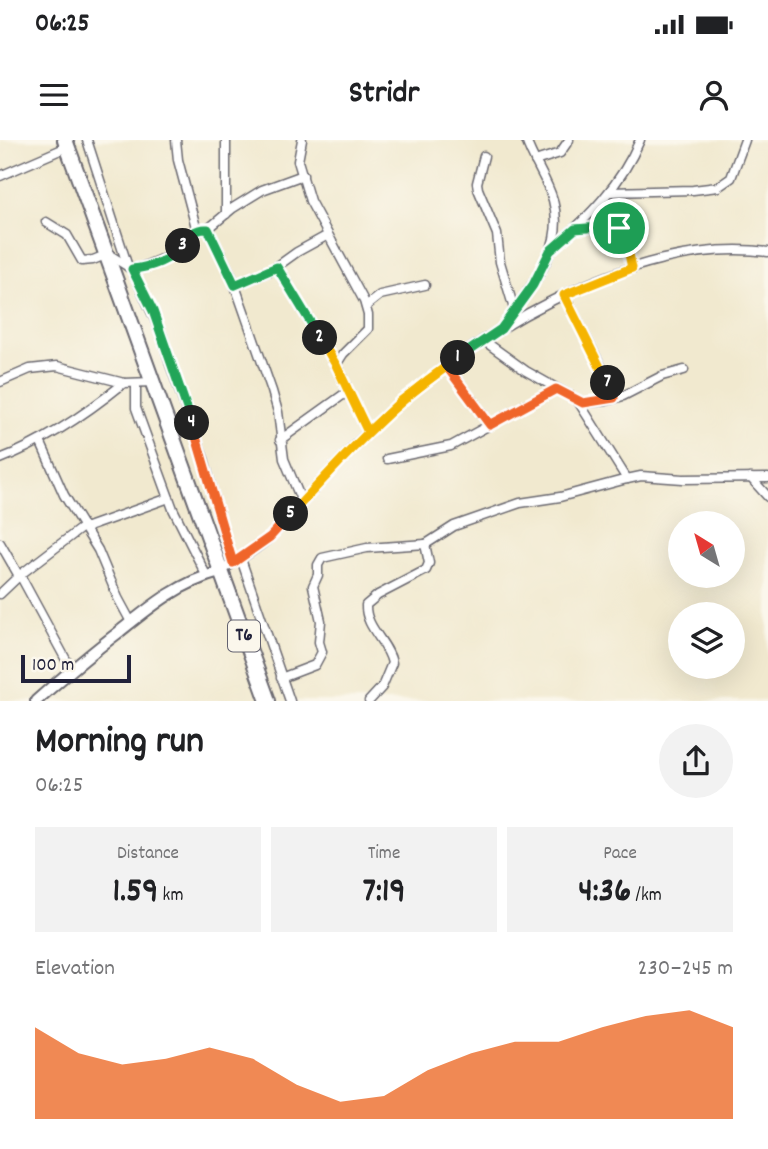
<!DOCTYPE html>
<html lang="en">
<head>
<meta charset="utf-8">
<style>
  body { margin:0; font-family:Dekko,sans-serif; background:#f2f2f2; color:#202124; height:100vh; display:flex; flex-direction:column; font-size:26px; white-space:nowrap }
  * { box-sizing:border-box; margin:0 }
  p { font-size:23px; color:#757577 }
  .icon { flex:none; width:38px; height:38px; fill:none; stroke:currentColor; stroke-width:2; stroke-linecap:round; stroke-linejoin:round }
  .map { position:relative; height:561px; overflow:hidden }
  .drawer { display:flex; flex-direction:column; background:#fff; flex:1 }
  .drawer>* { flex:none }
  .needle { width:46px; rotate:323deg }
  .tools { position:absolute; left:668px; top:371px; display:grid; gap:14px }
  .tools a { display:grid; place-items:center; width:77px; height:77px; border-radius:50%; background:#fff; box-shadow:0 7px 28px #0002; font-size:35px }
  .scale { position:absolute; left:21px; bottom:18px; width:110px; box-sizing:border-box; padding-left:7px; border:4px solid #22223b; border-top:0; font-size:19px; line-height:24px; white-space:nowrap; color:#22223b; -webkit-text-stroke:5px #fbf7ec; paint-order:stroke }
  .pin { position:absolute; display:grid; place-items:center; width:60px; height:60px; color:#fff; margin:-30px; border:4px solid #fff; border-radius:50%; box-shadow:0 2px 7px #0007 }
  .km { position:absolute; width:35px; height:35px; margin:-18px; border-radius:50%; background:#222; color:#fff; font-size:19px; line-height:35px; text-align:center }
  .round { display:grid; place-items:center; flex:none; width:74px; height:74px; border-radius:37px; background:#f2f2f2 }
  .headline { display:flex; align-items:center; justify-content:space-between; height:119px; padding:0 35px }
  h1 { font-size:38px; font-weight:800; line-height:52px }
  .stats { display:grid; grid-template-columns:repeat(3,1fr); gap:10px; height:119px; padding:7px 35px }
  .stats div { display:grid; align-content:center; border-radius:0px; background:#f2f2f2; text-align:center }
  .stats b { font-size:35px; font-weight:800 }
  .stats small { font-size:19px; font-weight:400 }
  .stats p { font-size:19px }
  .chart { height:196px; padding:14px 35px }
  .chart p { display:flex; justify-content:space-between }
  .chart svg { width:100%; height:126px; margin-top:7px; fill:#ea580c; opacity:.7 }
  .status { display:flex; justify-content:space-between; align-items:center; height:49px; padding:0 35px; background:#fff; direction:ltr }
  .status svg { height:19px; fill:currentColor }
  header { display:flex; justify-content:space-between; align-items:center; height:91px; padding:0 35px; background:#fff; font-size:32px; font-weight:800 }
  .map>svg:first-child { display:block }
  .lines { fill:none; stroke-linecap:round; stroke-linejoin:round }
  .minor-casing { stroke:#6a686f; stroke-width:11 }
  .tertiary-casing { stroke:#6a686f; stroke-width:14 }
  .trunk-casing { stroke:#6a686f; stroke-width:18 }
  .minor { stroke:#fff; stroke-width:8 }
  .tertiary { stroke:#fff; stroke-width:10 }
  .trunk { stroke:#fff; stroke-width:14 }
  .split-1-casing { stroke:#fff; stroke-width:14 }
  .split-2-casing { stroke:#fff; stroke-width:14 }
  .split-3-casing { stroke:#fff; stroke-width:14 }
  .split-4-casing { stroke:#fff; stroke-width:14 }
  .split-5-casing { stroke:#fff; stroke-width:14 }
  .split-6-casing { stroke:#fff; stroke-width:14 }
  .split-7-casing { stroke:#fff; stroke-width:14 }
  .split-8-casing { stroke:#fff; stroke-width:14 }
  .split-1 { stroke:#22a559; stroke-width:9 }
  .split-2 { stroke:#f5b400; stroke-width:9 }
  .split-3 { stroke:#22a559; stroke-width:9 }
  .split-4 { stroke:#22a559; stroke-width:9 }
  .split-5 { stroke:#f0652b; stroke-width:9 }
  .split-6 { stroke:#f5b400; stroke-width:9 }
  .split-7 { stroke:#f0652b; stroke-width:9 }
  .split-8 { stroke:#f5b400; stroke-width:9 }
  .labels { text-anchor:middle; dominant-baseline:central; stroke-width:5; stroke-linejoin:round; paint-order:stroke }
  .shield { fill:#fbf7ec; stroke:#636270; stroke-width:2 }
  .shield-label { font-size:19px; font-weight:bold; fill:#22223b }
</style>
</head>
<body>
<div class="status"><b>06:25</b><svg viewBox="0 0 49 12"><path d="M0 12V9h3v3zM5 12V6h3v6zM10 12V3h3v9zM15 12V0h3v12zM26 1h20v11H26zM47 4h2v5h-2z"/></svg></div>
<header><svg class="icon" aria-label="menu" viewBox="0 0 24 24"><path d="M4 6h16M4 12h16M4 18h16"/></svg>Stridr<svg class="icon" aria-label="person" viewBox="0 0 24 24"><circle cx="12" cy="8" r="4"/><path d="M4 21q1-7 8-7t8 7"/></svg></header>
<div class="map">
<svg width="768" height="561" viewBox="0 0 768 561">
  <rect width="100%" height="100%" fill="#fbf7ec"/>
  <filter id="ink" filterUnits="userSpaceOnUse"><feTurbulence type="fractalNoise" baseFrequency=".0143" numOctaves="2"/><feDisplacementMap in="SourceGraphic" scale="14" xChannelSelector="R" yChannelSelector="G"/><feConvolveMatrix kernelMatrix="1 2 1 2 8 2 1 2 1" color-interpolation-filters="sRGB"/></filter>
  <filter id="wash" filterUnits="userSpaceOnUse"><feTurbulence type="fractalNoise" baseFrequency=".00686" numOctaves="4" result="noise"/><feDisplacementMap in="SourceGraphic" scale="28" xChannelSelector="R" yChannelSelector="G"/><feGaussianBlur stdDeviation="1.57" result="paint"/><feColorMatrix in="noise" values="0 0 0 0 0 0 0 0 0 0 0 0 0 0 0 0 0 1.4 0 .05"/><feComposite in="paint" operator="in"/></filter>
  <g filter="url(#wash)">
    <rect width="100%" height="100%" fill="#f1e9cf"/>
  </g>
  <g filter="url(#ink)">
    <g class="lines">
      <defs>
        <g id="minor">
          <path d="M87,0L128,127"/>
          <path d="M176,0L178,20L197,91"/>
          <path d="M226,0V74"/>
          <path d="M302,0L298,21L310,61L364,161L368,175V189L343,214L336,225L368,292"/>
          <path d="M484,16L477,43L478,49L497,94L500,122L514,169"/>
          <path d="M535,21L560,13L569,0"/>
          <path d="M0,36L67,7L69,3"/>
          <path d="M610,52L693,50L718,47L731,38L745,0"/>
          <path d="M46,82L67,95L82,121L93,120L108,114L132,129H137L178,112L190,95L197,91L208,89L233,68L262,50L303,35"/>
          <path d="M208,89L232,137L272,251L278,272L284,319L302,362"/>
          <path d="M575,89C624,83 621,81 633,128"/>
          <path d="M552,109C589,77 621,45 640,0"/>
          <path d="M277,127L336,225"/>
          <path d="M132,129L162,195L170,224L204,319L227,407L233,423"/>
          <path d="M235,145L272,130L297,112L328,95"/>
          <path d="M564,155L605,234L614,258"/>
          <path d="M366,166L380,155L425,145"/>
          <path d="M503,187C528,148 567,111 553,60C547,39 533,21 526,0"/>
          <path d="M483,200L526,231L583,263L606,261L623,256L662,236L684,230"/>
          <path d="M447,226L490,285"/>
          <path d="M0,242L30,229L57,226L124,243L153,242"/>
          <path d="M136,244V268L173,369L206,435"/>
          <path d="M578,261L627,339"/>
          <path d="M280,300L347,252"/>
          <path d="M40,301L64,355L98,410L118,458L131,482"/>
          <path d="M0,319C45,302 87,273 124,243"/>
          <path d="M387,319L451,306L556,249"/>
          <path d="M751,338L768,357"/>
          <path d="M85,388L169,358"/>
          <path d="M0,403L19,436"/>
          <path d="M241,419L290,561"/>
          <path d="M220,432C236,421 253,412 268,399C278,390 287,378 297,368C321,342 344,315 369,291C463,199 632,94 768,112"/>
          <path d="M20,435L71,529"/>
          <path d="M0,454L20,435L84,386"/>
          <path d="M281,538L315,525L322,512L319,502L321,481L313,446L318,435V425L322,418L367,408L426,404L454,386L520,363L560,357L627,339L641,336L683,339L768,338"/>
          <path d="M369,561L382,547L392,523C388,502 365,488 366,465L378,455L426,430L429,423L425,404"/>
        </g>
        <path id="tertiary" d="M36,561C63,537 90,514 119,492C150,467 180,442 220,432"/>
        <path id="trunk" d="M65,0L268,561"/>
      </defs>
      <!-- minor casing -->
      <use href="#minor" class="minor-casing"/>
      <!-- tertiary casing -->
      <use href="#tertiary" class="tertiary-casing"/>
      <!-- trunk casing -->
      <use href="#trunk" class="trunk-casing"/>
      <!-- minor -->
      <use href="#minor" class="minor"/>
      <!-- tertiary -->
      <use href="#tertiary" class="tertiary"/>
      <!-- trunk -->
      <use href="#trunk" class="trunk"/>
    </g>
  </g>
  <g class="lines" filter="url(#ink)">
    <defs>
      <path id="split-1" d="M458,218L501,189L533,145L550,111L575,89L611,86L619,88"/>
      <path id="split-2" d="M320,198L336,225L368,292L402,260L458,218"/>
      <path id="split-3" d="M183,106C188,95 196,88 208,89L235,145L277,127L320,198"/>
      <path id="split-4" d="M183,106C173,119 149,128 132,129L153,171L192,283"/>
      <path id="split-5" d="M192,283L233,423L270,397L291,374"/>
      <path id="split-6" d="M291,374C340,321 388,267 447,226L450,231"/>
      <path id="split-7" d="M450,231L490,285L556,249L583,263L614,258L608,243"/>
      <path id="split-8" d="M608,243L564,155L632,128L625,95L619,88"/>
    </defs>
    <!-- split-1 casing -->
    <use href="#split-1" class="split-1-casing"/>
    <!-- split-2 casing -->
    <use href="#split-2" class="split-2-casing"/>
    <!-- split-3 casing -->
    <use href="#split-3" class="split-3-casing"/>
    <!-- split-4 casing -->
    <use href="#split-4" class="split-4-casing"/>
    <!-- split-5 casing -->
    <use href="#split-5" class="split-5-casing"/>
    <!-- split-6 casing -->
    <use href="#split-6" class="split-6-casing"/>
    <!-- split-7 casing -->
    <use href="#split-7" class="split-7-casing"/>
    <!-- split-8 casing -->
    <use href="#split-8" class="split-8-casing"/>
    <!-- split-1 -->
    <use href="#split-1" class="split-1"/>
    <!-- split-2 -->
    <use href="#split-2" class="split-2"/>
    <!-- split-3 -->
    <use href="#split-3" class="split-3"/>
    <!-- split-4 -->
    <use href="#split-4" class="split-4"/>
    <!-- split-5 -->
    <use href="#split-5" class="split-5"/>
    <!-- split-6 -->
    <use href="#split-6" class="split-6"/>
    <!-- split-7 -->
    <use href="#split-7" class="split-7"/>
    <!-- split-8 -->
    <use href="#split-8" class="split-8"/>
  </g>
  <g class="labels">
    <!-- shield labels -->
    <rect class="shield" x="228" y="480.5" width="32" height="31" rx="5"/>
    <g class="shield-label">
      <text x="244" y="496">T6</text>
    </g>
  </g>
</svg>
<div class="tools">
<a><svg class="needle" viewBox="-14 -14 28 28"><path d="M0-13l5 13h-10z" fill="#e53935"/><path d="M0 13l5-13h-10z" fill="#757577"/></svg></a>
<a><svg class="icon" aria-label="layers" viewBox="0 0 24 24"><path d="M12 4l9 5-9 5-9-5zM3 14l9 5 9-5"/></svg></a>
</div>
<div class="scale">100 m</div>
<div class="pin" style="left:619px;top:88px;background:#1e9e55"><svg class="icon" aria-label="arrive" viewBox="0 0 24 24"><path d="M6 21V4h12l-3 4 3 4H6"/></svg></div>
<b class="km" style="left:458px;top:218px">1</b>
<b class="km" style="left:320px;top:198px">2</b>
<b class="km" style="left:183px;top:106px">3</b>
<b class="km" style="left:192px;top:283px">4</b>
<b class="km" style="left:291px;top:374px">5</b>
<b class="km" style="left:608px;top:243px">7</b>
</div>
<section class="drawer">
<div class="headline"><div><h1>Morning run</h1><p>06:25</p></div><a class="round"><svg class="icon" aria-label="share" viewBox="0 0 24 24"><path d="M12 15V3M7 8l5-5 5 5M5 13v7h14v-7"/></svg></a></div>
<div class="stats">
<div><p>Distance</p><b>1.59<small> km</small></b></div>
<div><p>Time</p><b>7:19</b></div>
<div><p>Pace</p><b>4:36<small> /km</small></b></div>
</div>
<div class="chart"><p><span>Elevation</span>230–245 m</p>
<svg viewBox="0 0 160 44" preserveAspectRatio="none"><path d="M0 44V12L10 21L20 25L30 23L40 19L50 23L60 32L70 38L80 36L90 27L100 21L110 17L120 17L130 12L140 8L150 6L160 12V44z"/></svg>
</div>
</section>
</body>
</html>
